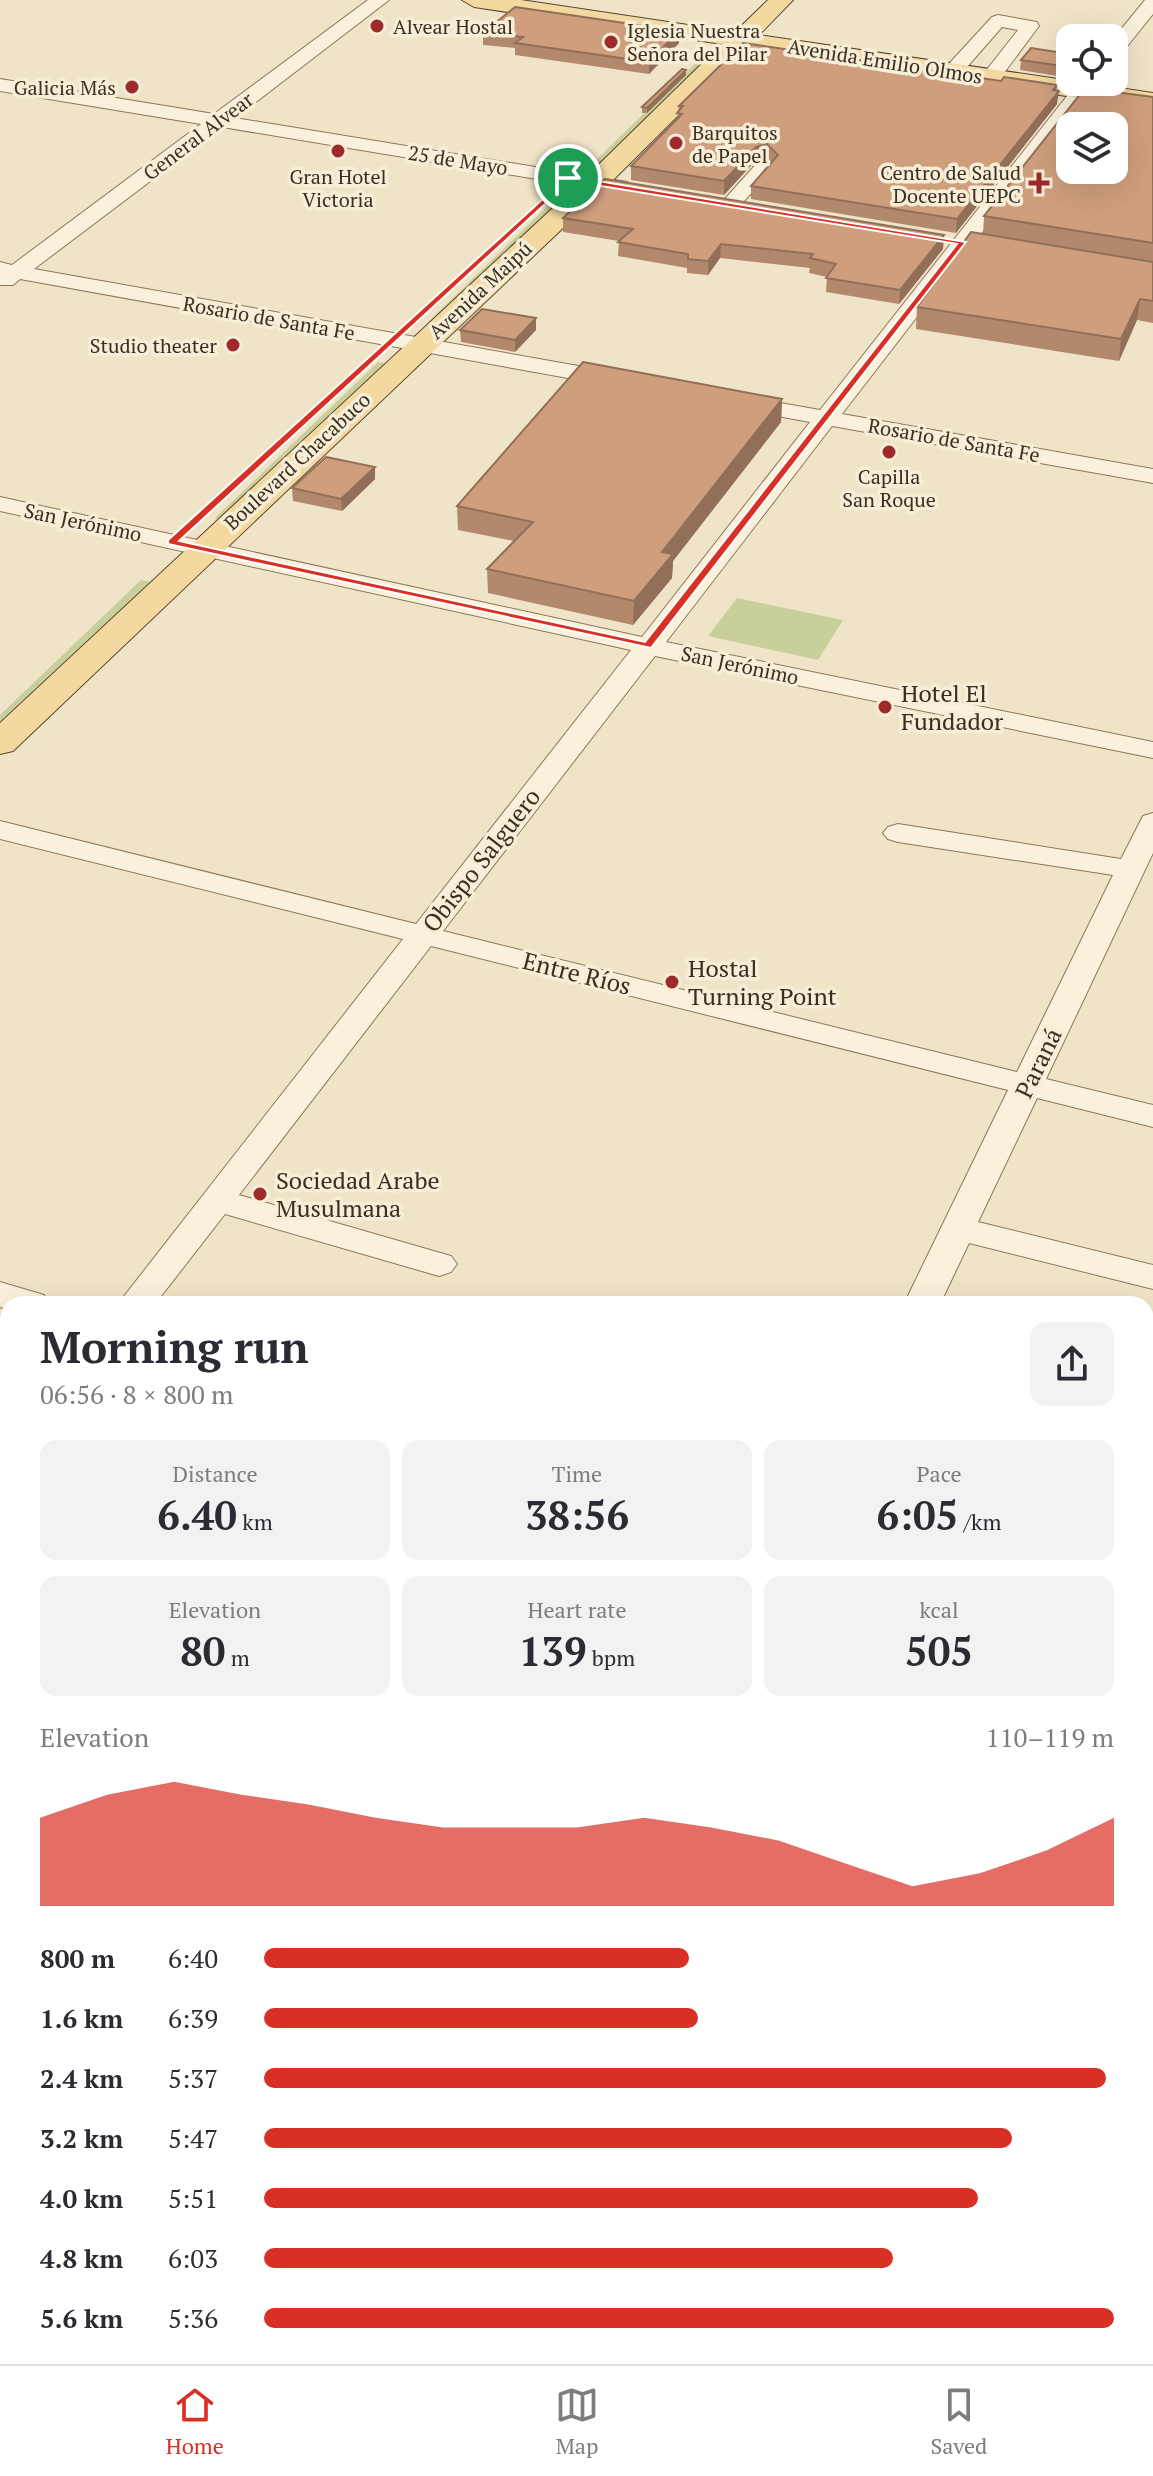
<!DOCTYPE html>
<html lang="en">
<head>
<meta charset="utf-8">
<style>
  body { margin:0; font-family:"PT Serif",serif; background:#f2f2f3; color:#2b2b33; height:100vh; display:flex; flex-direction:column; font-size:30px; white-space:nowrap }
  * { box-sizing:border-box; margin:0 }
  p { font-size:26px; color:#7c7c81 }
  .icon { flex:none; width:44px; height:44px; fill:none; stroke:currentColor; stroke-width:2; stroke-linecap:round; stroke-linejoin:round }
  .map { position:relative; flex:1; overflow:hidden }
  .side { position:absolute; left:0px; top:1296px; width:1154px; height:1068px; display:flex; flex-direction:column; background:#fff; border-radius:24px 24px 0 0; box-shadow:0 8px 32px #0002 }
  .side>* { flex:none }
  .fabs { position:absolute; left:1056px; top:24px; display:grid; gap:16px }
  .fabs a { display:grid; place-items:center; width:72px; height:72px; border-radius:16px; background:#fff; box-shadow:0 8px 32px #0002; font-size:40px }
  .pin { position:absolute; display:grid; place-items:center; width:68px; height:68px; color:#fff; margin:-34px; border:4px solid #fff; border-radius:50%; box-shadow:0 2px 8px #0007 }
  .round { display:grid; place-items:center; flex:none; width:84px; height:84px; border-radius:16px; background:#f2f2f3 }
  .summary { display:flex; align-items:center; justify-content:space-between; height:136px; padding:0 40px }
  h1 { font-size:44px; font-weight:800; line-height:60px }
  .stats { display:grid; grid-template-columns:repeat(3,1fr); gap:12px; height:136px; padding:8px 40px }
  .stats div { display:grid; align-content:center; border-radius:16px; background:#f2f2f3; text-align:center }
  .stats b { font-size:40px; font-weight:800 }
  .stats small { font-size:22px; font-weight:400 }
  .stats p { font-size:22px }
  .chart { height:224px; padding:16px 40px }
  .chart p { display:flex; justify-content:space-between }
  .chart svg { width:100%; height:144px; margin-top:8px; fill:#d93025; opacity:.7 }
  ul { padding:0 40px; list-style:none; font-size:26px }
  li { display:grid; grid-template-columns:128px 96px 1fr; align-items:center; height:60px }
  li i { height:20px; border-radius:10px; background:#d93025 }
  .menu { display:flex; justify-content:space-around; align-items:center; height:112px; border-top:2px solid #e1e1e2; background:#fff; font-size:22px; color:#7c7c81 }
  .menu a { display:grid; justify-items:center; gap:4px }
  .menu .on { color:#d93025 }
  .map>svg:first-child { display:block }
  .green { fill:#c9cf9b }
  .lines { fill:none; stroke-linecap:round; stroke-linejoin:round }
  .minor-casing { stroke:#8d765c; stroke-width:2 }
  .major-casing { stroke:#5b4430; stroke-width:2 }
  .minor { fill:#faf1dc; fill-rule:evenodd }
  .major { fill:#f3d9a0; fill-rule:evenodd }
  .wall { fill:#b2896c }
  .shaded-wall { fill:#916f58 }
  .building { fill:#cf9f7d; stroke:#916f58; stroke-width:2; fill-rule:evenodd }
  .route { fill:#d93025; stroke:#fff; stroke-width:2; fill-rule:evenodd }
  .poi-dot { fill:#9e2a2b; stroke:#f7eed8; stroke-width:3 }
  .labels { text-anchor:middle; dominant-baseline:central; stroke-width:7; stroke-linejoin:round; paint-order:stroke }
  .far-poi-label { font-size:20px; fill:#3d2e20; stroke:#f7eed8; text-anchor:start }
  .far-street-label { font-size:20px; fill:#3d2e20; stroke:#f7eed8 }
  .poi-label { font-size:24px; fill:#3d2e20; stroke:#f7eed8; text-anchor:start }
  .street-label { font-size:24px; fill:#3d2e20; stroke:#f7eed8 }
</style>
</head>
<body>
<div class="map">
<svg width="1153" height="2364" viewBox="0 0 1153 2364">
  <rect width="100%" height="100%" fill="#f0e4c8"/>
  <!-- green -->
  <g class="green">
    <path d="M701,58L708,59L600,163L594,162Z"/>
    <path d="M558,196H565L434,323L428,322Z"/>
    <path d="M378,362L386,363L223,520L215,518Z"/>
    <path d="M141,580L150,582L0,725V715Z"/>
    <path d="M737,598L843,620L818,660L708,636Z"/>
  </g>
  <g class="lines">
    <defs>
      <g id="minor">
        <path d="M368,0H389L235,118L627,182L637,188L634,192L627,194L222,127L34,269L618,373L630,380L626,385L618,387L20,279L13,285H0V262L12,265L201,124L0,91V79L214,114Z"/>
        <path d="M1145,0H1153V14L1121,54L1114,56V38Z"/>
        <path d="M998,15L1037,22L1039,26L998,81L991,83L981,77L1018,30L1002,27L960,75H946V67L992,17Z"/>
        <path d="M1078,82H1098L842,414L1153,469V483L832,426L666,642L1153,742V758L655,656L443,931L1017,1072L1113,875L898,842L888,839L883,833L888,827L898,824L1121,859L1143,816L1153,813V853L1046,1079L1153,1105V1127L1037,1098L978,1222L1153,1265V1289L969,1243L940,1304H904L1008,1090L431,946L239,1195L451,1256L457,1264L451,1272L439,1276L225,1214L155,1304H118L403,939L0,839V821L416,924L631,650L0,511V497L642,637L810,422L728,407L724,402L728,397L736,395L820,410Z"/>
        <path d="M765,160L775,166L772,170L737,209H723L720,205L723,201L758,162Z"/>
        <path d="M0,1282L44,1295L49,1304H8V1309L0,1307Z"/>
        <path d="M8,1455V1492L0,1494V1458Z"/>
        <path d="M1146,1614L1153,1616V1646L1146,1644Z"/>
        <path d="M390,2356H441L437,2364H387Z"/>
      </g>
      <g id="major">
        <path d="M462,0H521L735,32L768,0H793L759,35L1153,93V109L746,48L604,189L13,751L0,754V723L586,177L722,44L474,7Z"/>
        <path d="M0,2025L8,2028V2080L0,2077Z"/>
        <path d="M0,2116L8,2119V2175L0,2172Z"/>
        <path d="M551,2356H636L639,2364H554Z"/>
        <path d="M868,2356H953L956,2364H871Z"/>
      </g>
    </defs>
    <!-- minor casing -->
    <use href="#minor" class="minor-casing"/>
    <!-- major casing -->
    <use href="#major" class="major-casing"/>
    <!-- minor -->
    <use href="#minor" class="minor"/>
    <!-- major -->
    <use href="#major" class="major"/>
  </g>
  <!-- wall -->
  <g class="wall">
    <path d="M483,33L679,43L649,74L515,55V48L483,45Z"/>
    <path d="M1070,54V78L1020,70L1021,60Z"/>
    <path d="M686,70V75L647,113H642V107Z"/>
    <path d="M1056,91L1057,104L956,233L751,199V186L771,162L767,157L756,160L724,195L631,180V166L677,119L679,106Z"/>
    <path d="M1153,97V323L1137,320L1119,361L916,329L917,307L983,234L984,216Z"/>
    <path d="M563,218L944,235L943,249L899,304L826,292L827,277L809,273L810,268L720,258L708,275L687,273V268L618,256L619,241L563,232Z"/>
    <path d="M460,330H536L515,352L461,342Z"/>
    <path d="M782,399L781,422L673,561L672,578L633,625L488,593L487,569L514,541L458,530L457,506Z"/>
    <path d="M375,467V479L342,511L293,501L292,488Z"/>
    <path d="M1146,1924L1153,1926V2341L1146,2339Z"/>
  </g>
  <!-- shaded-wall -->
  <g class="shaded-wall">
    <path d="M679,31V43L649,74V62Z"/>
    <path d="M686,70V75L647,113V108Z"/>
    <path d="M1057,85L1056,94L1059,91L1057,104L956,233L957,219Z"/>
    <path d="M767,144V157L756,160L724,195V181L756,147Z"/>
    <path d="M944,235L943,249L899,304L900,290Z"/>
    <path d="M721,244L720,258L708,275V261Z"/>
    <path d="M1140,299L1137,320L1119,361L1121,339Z"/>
    <path d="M536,318V330L515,352V340Z"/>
    <path d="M782,399L781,422L673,561L672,578L633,625L634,601L662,552Z"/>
    <path d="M375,467V479L342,511L341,499Z"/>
  </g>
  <!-- building -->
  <g class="building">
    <path d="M515,7L679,31L649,62L515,43L523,37L483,33Z"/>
    <path d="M743,43L1001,81L1004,77L1057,85L1053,90L1059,91L957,219L751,186L778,155L767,144L756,147L724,181L631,166L682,114L677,113L683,106H679Z"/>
    <path d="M1031,48L1070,54V67L1021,60Z"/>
    <path d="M682,69L686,70L647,108L642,107Z"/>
    <path d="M1085,88L1153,97V243L984,216ZM1070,126H1114V170H1070Z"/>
    <path d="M605,179L944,235L900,290L826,278L836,264L810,258L813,254L721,244L708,261L688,259V254L618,242L633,229L563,218Z"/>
    <path d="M971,232L1153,262V301L1140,299L1121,339L917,307Z"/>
    <path d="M482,309L536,318L515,340L460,330Z"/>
    <path d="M583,362L782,399L662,552L673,554L634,601L487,569L533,522L457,506Z"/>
    <path d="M326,457L375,467L341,499L292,488Z"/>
    <path d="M1146,1924L1153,1926V2316L1146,2314Z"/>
    <path d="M483,2356H542L564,2364H480Z"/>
  </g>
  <!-- route -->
  <path class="route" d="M568,176L966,242L651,648L168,544V540ZM570,181L957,244L645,642L179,541Z"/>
  <!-- markers -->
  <g class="poi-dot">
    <circle cx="377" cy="26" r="8"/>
    <circle cx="611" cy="42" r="8"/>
    <circle cx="132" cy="87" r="8"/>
    <circle cx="676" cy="143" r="8"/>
    <circle cx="338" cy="151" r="8"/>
    <path d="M1035 171h8v8h8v8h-8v8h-8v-8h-8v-8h8z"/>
    <circle cx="233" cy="345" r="8"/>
    <circle cx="889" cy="452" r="8"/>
    <circle cx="885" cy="707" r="8"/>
    <circle cx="672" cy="982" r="8"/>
    <circle cx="260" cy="1194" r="8"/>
  </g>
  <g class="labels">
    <!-- far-poi labels -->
    <g class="far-poi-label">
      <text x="393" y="26">Alvear Hostal</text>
      <text x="627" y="30">Iglesia Nuestra<tspan x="627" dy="23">Señora del Pilar</tspan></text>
      <text x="116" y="87" text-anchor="end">Galicia Más</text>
      <text x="692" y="132">Barquitos<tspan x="692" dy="23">de Papel</tspan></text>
      <text x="1021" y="172" text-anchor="end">Centro de Salud<tspan x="1021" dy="23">Docente UEPC</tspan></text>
      <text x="338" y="176" text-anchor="middle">Gran Hotel<tspan x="338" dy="23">Victoria</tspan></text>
      <text x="217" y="345" text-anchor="end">Studio theater</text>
      <text x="889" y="476" text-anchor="middle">Capilla<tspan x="889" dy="23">San Roque</tspan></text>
    </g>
    <!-- far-street labels -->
    <g class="far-street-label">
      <text transform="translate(885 61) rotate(9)">Avenida Emilio Olmos</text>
      <text transform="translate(198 136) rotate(-37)">General Alvear</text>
      <text transform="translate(458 160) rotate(9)">25 de Mayo</text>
      <text transform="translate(480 290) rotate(-43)">Avenida Maipú</text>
      <text transform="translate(269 318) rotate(10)">Rosario de Santa Fe</text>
      <text transform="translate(954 440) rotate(10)">Rosario de Santa Fe</text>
      <text transform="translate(297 461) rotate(-43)">Boulevard Chacabuco</text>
      <text transform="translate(83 522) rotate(12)">San Jerónimo</text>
      <text transform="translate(740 665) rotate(12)">San Jerónimo</text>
    </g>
    <!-- poi labels -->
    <g class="poi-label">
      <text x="901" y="693">Hotel El<tspan x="901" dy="28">Fundador</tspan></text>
      <text x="688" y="968">Hostal<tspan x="688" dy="28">Turning Point</tspan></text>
      <text x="276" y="1180">Sociedad Arabe<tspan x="276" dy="28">Musulmana</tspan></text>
    </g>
    <!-- street labels -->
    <g class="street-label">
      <text transform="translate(481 860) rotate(-52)">Obispo Salguero</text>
      <text transform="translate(577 973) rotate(14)">Entre Ríos</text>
      <text transform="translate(1038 1063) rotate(-64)">Paraná</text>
    </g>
  </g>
</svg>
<div class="fabs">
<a><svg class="icon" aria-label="locate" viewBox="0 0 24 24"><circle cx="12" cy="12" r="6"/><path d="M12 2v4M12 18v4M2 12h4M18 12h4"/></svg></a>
<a><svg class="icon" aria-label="layers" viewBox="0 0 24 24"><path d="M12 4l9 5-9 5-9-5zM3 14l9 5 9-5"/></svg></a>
</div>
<div class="pin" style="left:568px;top:178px;background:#1e9e55"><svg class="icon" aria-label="arrive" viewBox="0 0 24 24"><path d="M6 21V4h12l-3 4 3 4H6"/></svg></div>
<section class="side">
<div class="summary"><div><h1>Morning run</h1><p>06:56 · 8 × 800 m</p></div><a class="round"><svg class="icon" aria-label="share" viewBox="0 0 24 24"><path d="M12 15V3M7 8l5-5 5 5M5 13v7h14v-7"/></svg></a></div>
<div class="stats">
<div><p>Distance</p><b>6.40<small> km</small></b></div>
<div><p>Time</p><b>38:56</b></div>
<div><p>Pace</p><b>6:05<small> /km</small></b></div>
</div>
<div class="stats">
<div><p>Elevation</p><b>80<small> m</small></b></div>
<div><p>Heart rate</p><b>139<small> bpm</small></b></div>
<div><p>kcal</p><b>505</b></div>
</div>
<div class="chart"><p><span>Elevation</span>110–119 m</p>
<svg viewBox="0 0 160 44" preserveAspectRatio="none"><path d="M0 44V17L10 10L20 6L30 10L40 13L50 17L60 20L70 20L80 20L90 17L100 20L110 24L120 31L130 38L140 34L150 27L160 17V44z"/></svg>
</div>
<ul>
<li><b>800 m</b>6:40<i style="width:50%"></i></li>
<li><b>1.6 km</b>6:39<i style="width:51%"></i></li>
<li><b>2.4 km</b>5:37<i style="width:99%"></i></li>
<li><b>3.2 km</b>5:47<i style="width:88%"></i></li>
<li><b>4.0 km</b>5:51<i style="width:84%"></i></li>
<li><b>4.8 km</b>6:03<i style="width:74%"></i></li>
<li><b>5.6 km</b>5:36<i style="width:100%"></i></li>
</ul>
</section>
</div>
<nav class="menu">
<a class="on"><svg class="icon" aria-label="home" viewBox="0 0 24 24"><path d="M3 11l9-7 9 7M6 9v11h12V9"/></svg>Home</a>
<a><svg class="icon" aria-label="map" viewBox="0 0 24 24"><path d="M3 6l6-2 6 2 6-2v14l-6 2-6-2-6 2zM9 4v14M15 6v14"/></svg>Map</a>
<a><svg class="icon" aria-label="saved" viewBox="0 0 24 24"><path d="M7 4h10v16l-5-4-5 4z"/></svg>Saved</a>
</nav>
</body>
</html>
